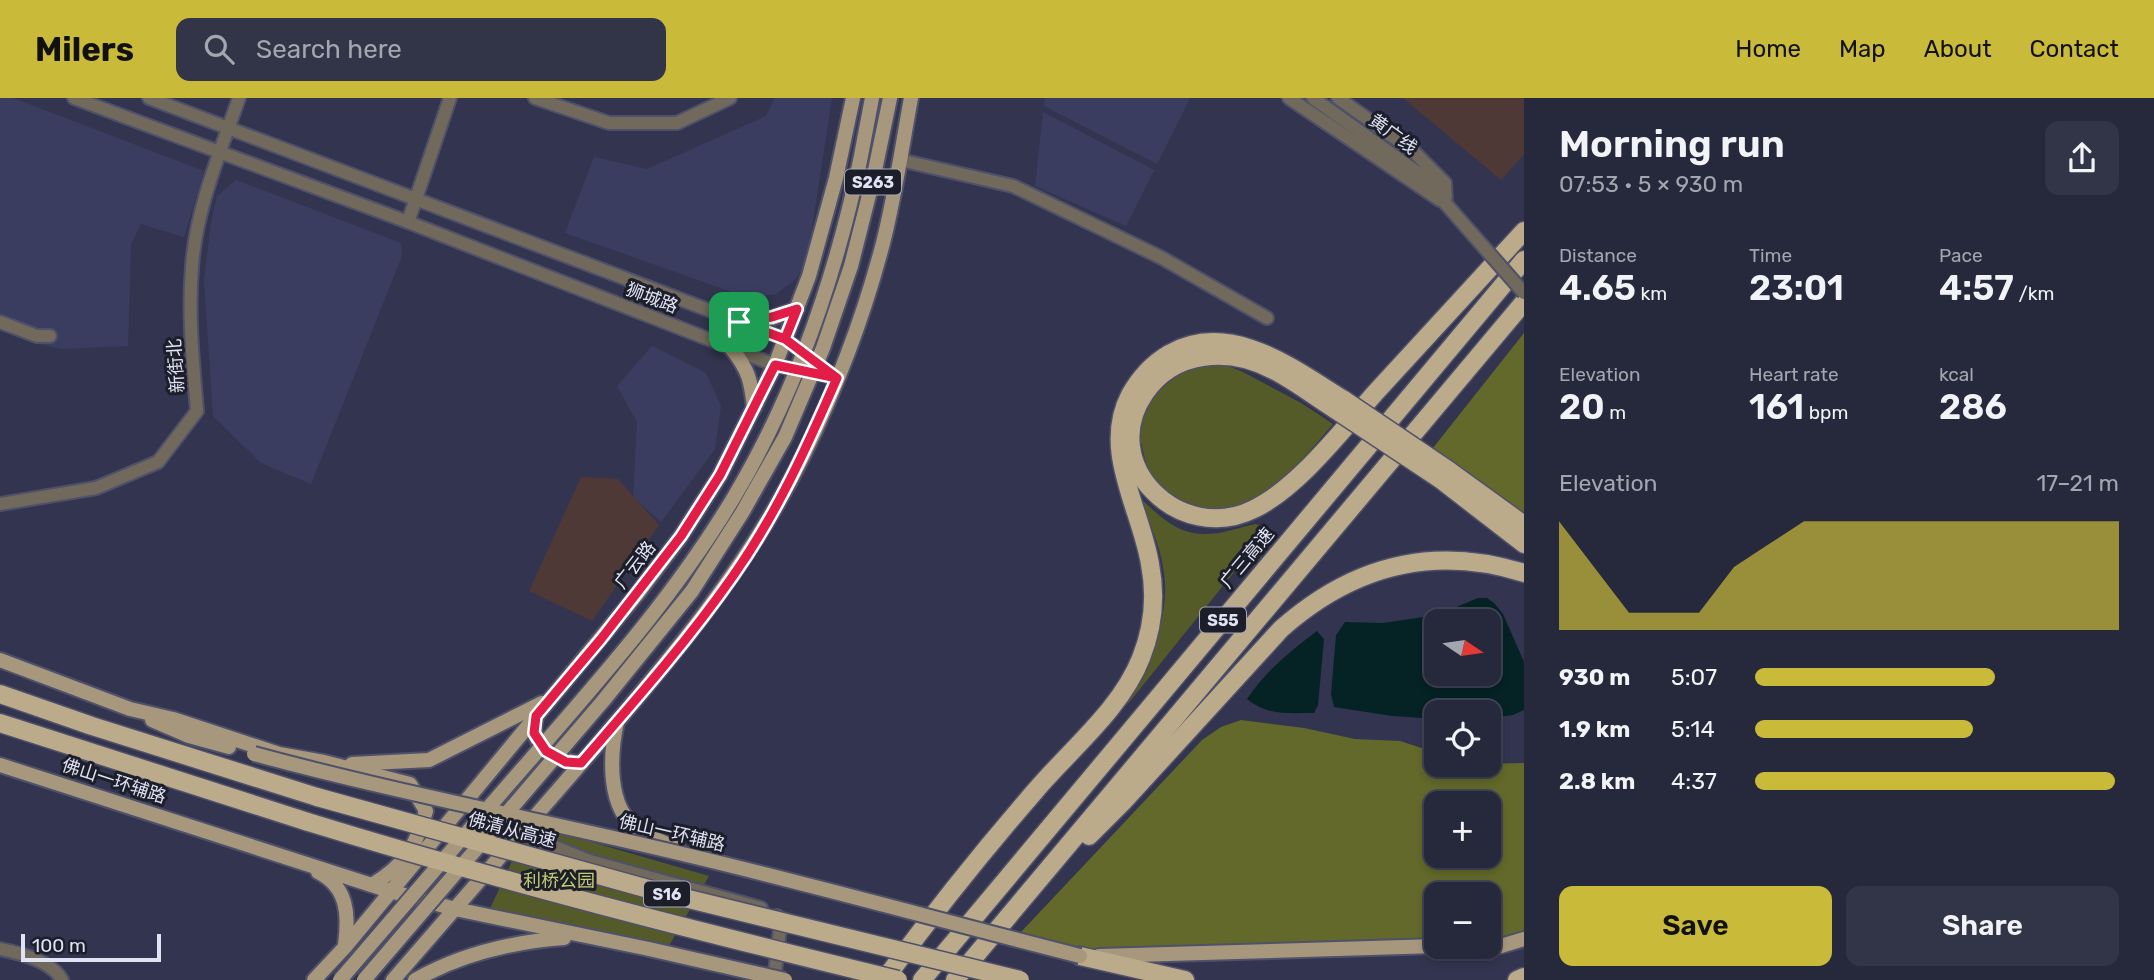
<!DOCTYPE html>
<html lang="en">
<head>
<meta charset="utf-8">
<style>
  body { margin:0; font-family:Rubik,"Noto Sans SC",sans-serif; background:#323447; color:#f1f3f6; height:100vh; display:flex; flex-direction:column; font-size:26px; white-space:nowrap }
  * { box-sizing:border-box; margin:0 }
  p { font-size:23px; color:#a4a6af }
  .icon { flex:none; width:38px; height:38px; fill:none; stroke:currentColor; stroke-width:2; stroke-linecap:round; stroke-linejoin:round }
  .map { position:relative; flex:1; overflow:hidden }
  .drawer { display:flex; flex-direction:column; background:#26283c; width:630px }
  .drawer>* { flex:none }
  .needle { width:46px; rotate:103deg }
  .buttons { position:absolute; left:1424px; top:511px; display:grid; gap:14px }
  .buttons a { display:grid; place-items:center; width:77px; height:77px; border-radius:14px; background:#26283c; box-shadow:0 4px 10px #0003,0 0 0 2px #424456; font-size:35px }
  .scale { position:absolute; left:21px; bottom:18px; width:140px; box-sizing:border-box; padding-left:7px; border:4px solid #e1e3f5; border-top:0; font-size:19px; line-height:24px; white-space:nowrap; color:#e1e3f5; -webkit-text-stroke:5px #1c1e2a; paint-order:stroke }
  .pin { position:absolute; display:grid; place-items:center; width:60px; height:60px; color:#fff; margin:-30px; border-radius:14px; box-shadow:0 4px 10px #0006 }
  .round { display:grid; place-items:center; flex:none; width:74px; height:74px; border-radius:14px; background:#323447 }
  .summary { display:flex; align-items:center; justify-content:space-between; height:119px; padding:0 35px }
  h1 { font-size:38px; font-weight:600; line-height:52px }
  .metrics { display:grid; grid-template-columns:repeat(3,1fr); gap:10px; height:119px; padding:7px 35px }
  .metrics div { display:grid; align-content:center }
  .metrics b { font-size:35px; font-weight:600 }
  .metrics small { font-size:19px; font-weight:400 }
  .metrics p { font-size:19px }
  .chart { height:196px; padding:14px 35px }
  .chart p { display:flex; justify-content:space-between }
  .chart svg { width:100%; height:126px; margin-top:7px; fill:#caba39; opacity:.7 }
  .action { display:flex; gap:14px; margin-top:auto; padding:14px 35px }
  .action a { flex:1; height:80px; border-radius:14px; background:#caba39; color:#111; font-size:28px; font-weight:600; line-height:80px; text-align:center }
  .action a+a { background:#323447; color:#f1f3f6 }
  ul { padding:0 35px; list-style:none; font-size:23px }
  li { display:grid; grid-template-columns:112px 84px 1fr; align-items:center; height:52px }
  li i { height:18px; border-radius:9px; background:#caba39 }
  header { display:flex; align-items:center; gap:42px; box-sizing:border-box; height:98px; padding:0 35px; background:#caba39; color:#111 }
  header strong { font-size:33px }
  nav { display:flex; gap:38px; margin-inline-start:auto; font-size:24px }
  .search { width:490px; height:63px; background:#323447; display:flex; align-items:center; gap:18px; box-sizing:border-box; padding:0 24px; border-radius:14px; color:#a4a6af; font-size:26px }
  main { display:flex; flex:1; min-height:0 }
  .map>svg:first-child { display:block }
  .built { fill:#3a3d5f }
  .education { fill:#4e3937 }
  .green { fill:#555b28 }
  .forest { fill:#62692a; fill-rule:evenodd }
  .water { fill:#052225; fill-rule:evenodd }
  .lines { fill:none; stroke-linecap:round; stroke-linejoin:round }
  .minor-casing { stroke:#4f516a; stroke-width:16 }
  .major-casing { stroke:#4f516a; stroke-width:18 }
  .highway-casing { stroke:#4f516a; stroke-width:21 }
  .minor { stroke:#70695c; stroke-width:12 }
  .major { stroke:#a7987d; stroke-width:14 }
  .highway { stroke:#bcab8a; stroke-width:18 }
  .minor-bridge-casing { stroke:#4f516a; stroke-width:16; stroke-linecap:butt }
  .major-bridge-casing { stroke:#4f516a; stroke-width:18; stroke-linecap:butt }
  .highway-bridge-casing { stroke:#4f516a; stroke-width:21; stroke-linecap:butt }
  .minor-bridge { stroke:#70695c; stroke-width:12 }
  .major-bridge { stroke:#a7987d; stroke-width:14 }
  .highway-bridge { stroke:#bcab8a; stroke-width:18 }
  .route-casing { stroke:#fff; stroke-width:14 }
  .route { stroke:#e11d48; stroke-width:9 }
  .labels { text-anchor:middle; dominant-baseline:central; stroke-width:6; stroke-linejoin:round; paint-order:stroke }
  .shield { fill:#1c1e2a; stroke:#a6a8b8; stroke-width:2 }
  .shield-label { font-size:16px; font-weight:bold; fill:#e1e3f5 }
  .street-label { font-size:18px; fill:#e1e3f5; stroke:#1c1e2a }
  .park-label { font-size:18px; fill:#c2cc71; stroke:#1c1e2a }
</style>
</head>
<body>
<header>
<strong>Milers</strong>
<div class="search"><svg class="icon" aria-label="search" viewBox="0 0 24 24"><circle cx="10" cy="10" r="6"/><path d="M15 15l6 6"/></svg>Search here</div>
<nav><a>Home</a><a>Map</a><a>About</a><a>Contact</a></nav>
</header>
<main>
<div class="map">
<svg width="1524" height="882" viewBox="0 0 1524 882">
  <rect width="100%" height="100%" fill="#333550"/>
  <!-- built -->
  <g class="built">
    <path d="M0,0H13L204,73L184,139L141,126L131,146L128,248L61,251L34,245L0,232Z"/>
    <path d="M775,0H832L807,163L796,181L776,196L749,200L565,135L594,59L647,71L766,18Z"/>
    <path d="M1045,0H1190L1157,66L1044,8Z"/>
    <path d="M1043,14L1154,72L1126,128L1035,88Z"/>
    <path d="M236,82L401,145L402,158L311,386L261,365L213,318L204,182L211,125L217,98Z"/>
    <path d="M652,248L706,275L721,308L715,351L661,424L633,399L637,324L617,288Z"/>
  </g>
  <!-- education -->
  <g class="education">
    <path d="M1403,0H1524V56L1501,82Z"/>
    <path d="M581,379L618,381L659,427L592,523L529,493Z"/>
  </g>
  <!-- green -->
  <g class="green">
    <path d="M1225,267L1241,273L1301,305L1333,326L1295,370L1249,407L1240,410L1208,413L1173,400L1155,387L1146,365L1140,340L1141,319L1157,294L1187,270Z"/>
    <path d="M1138,398C1163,421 1180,441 1219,435C1231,433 1244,428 1256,426L1267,433L1127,607C1132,595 1141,586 1146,574C1151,565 1153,553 1156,543C1175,484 1162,452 1138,398Z"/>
    <path d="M529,726L709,778L662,860L489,813Z"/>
  </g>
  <!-- forest -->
  <g class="forest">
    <path d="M1524,235V415L1433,350Z"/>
    <path d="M1241,622L1304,630L1355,641L1400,643L1437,655V667L1524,665V833L1505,840H1489V796H1437V841L1084,852L1021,834L1202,642L1221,629ZM1437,705H1489V758H1437Z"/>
  </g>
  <!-- water -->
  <g class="water">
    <path d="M1478,500H1487L1494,505L1503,516L1524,564V612L1513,617L1489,620V614H1437V621L1392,618L1334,609L1331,596L1336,537L1345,524L1383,525L1437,517ZM1437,523H1489V576H1437Z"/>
    <path d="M1317,533L1324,541L1318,607L1314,615C1288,615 1268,618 1247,601C1266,573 1290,553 1317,533Z"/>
  </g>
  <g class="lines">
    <defs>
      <g id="minor">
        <path d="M74,0L408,124L775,267L837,280"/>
        <path d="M149,0L785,241L811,261"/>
        <path d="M535,0L609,25H677L730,0"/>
        <path d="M1289,0L1440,102"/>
        <path d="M1313,0L1432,85L1446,106L1445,85L1413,53L1338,0"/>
        <path d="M900,62L1013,88L1162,160L1267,220"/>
        <path d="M408,124L450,0"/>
        <path d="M0,224L37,238H50"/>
        <path d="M0,406L96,390L158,364L197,313C193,265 188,217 192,169C196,110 220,55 239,0"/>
        <path d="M521,735L590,763L761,810"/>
        <path d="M0,851C20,855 52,863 62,882"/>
        <path d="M774,882L781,822L777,818"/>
      </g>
      <g id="major">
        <path d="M860,63L872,0"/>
        <path d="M851,168L874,77L890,0"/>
        <path d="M739,224L772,220L797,211"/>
        <path d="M731,250C749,272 751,283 754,310"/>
        <path d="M0,562L130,611L173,621L279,656L324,664L410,686L426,713C415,750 406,766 372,787"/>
        <path d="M536,619C535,624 533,631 535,636C541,655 563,664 581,665"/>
        <path d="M152,622L189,638L229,649"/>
        <path d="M617,624C610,656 606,711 639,732C651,740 666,745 679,752"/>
        <path d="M352,666L429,662L542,605"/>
        <path d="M0,667L390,793L455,811L649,851"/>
        <path d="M318,774C348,789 349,817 345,847"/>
        <path d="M1489,848H1501L1524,841"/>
        <path d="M1099,858L1437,848"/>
        <path d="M314,882L345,849L638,495L681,438L720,377L775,267L809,178L836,80L853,0"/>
        <path d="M393,882C459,806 525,730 591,654C670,562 749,468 803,358C836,291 864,218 883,145C895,98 902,49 911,0"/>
        <path d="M415,882C461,856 511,844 564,840"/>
      </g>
      <g id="highway">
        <path d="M1336,312C1315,299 1295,283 1273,272C1230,249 1174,252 1145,295C1096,366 1180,448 1254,411C1299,389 1343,331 1376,294C1425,240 1475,187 1524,133"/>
        <path d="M1448,372L1524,427"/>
        <path d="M1440,381L1524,446"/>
        <path d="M0,596L92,628L317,699"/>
        <path d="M0,625L308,724"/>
        <path d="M1089,738L1123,704L1281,531C1352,468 1432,446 1524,475"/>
        <path d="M1080,858L1185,882"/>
        <path d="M884,882C932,817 983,753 1036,692C1071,651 1121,611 1141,560C1153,530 1156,497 1150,466C1141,411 1101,352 1130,297C1140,279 1152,266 1169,256C1230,221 1294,271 1344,302"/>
        <path d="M922,882L1524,162"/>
        <path d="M955,882L1524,204"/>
        <path d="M1517,882L1524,879"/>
      </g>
    </defs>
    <!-- minor casing -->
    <use href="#minor" class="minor-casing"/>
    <!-- major casing -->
    <use href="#major" class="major-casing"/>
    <!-- highway casing -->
    <use href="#highway" class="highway-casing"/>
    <!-- minor -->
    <use href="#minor" class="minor"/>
    <!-- major -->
    <use href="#major" class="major"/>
    <!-- highway -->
    <use href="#highway" class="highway"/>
    <defs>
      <path id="minor-bridge" d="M1446,106L1524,195"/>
      <g id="major-bridge">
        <path d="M254,656C398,695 546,723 691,758C821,789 950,825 1080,858"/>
        <path d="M649,851L785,882"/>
        <path d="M340,882C403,809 466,735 530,662C604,577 676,496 734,399C796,295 835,180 860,63"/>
        <path d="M364,882L603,603L692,493L742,415L785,339L823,250L851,168"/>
      </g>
      <g id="highway-bridge">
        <path d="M1344,302L1448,372"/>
        <path d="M1336,312L1440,381"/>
        <path d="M317,699L652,792L1020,882"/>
        <path d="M308,724C503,784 700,834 898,882"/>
      </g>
    </defs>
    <!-- minor-bridge casing -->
    <use href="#minor-bridge" class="minor-bridge-casing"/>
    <!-- major-bridge casing -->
    <use href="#major-bridge" class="major-bridge-casing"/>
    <!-- highway-bridge casing -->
    <use href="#highway-bridge" class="highway-bridge-casing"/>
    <!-- minor-bridge -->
    <use href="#minor-bridge" class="minor-bridge"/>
    <!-- major-bridge -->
    <use href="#major-bridge" class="major-bridge"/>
    <!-- highway-bridge -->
    <use href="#highway-bridge" class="highway-bridge"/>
  </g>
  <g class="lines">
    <defs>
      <path id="route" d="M739,224L785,241L837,280C807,349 776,417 733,478C687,544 633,605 581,665L566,664L546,653L534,635L536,618L601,541L681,438L720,377L775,267L837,280L785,241L797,211L772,219L739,224"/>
    </defs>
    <!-- route casing -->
    <use href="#route" class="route-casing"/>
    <!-- route -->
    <use href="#route" class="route"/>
  </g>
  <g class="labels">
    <!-- shield labels -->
    <g class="shield">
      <rect x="845" y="71.5" width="56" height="25" rx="5"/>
      <rect x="1200" y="509.5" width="46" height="25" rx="5"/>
      <rect x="644" y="783.5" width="46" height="25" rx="5"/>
    </g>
    <g class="shield-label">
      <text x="873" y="84">S263</text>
      <text x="1223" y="522">S55</text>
      <text x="667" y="796">S16</text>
    </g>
    <!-- street labels -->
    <g class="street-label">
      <text transform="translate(1393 36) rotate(36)">黄广线</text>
      <text transform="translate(652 200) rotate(21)">狮城路</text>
      <text transform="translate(176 268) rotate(-94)">新街北</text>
      <text transform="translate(1247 460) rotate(-50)">广三高速</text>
      <text transform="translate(635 467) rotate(-52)">广云路</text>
      <text transform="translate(114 683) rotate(18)">佛山一环辅路</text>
      <text transform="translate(512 732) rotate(15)">佛清从高速</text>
      <text transform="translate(672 735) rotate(13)">佛山一环辅路</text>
    </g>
    <!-- park labels -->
    <g class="park-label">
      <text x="559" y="783">利桥公园</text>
    </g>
  </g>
</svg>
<div class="buttons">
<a><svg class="needle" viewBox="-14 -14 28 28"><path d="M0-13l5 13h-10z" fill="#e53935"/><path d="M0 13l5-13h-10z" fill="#a4a6af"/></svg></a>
<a><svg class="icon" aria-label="locate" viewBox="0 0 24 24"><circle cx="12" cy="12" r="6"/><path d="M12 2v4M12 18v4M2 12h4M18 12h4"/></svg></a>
<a>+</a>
<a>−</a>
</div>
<div class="scale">100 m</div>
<div class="pin" style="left:739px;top:224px;background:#1e9e55"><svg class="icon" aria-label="arrive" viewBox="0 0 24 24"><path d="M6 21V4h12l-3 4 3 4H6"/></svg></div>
</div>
<section class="drawer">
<div class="summary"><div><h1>Morning run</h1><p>07:53 · 5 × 930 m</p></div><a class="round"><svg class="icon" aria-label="share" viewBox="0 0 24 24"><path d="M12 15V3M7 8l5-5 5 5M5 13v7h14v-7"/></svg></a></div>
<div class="metrics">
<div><p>Distance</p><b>4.65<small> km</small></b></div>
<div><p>Time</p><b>23:01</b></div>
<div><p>Pace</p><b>4:57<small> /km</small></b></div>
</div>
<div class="metrics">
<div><p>Elevation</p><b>20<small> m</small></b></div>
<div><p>Heart rate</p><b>161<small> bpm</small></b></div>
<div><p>kcal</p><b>286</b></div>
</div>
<div class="chart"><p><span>Elevation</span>17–21 m</p>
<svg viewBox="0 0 160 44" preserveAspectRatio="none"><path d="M0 44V6L10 22L20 38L30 38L40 38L50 22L60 14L70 6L80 6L90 6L100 6L110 6L120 6L130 6L140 6L150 6L160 6V44z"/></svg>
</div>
<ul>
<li><b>930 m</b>5:07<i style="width:66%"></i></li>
<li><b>1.9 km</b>5:14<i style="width:60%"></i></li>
<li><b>2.8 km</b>4:37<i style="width:99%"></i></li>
</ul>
<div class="action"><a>Save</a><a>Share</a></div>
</section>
</main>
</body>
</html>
